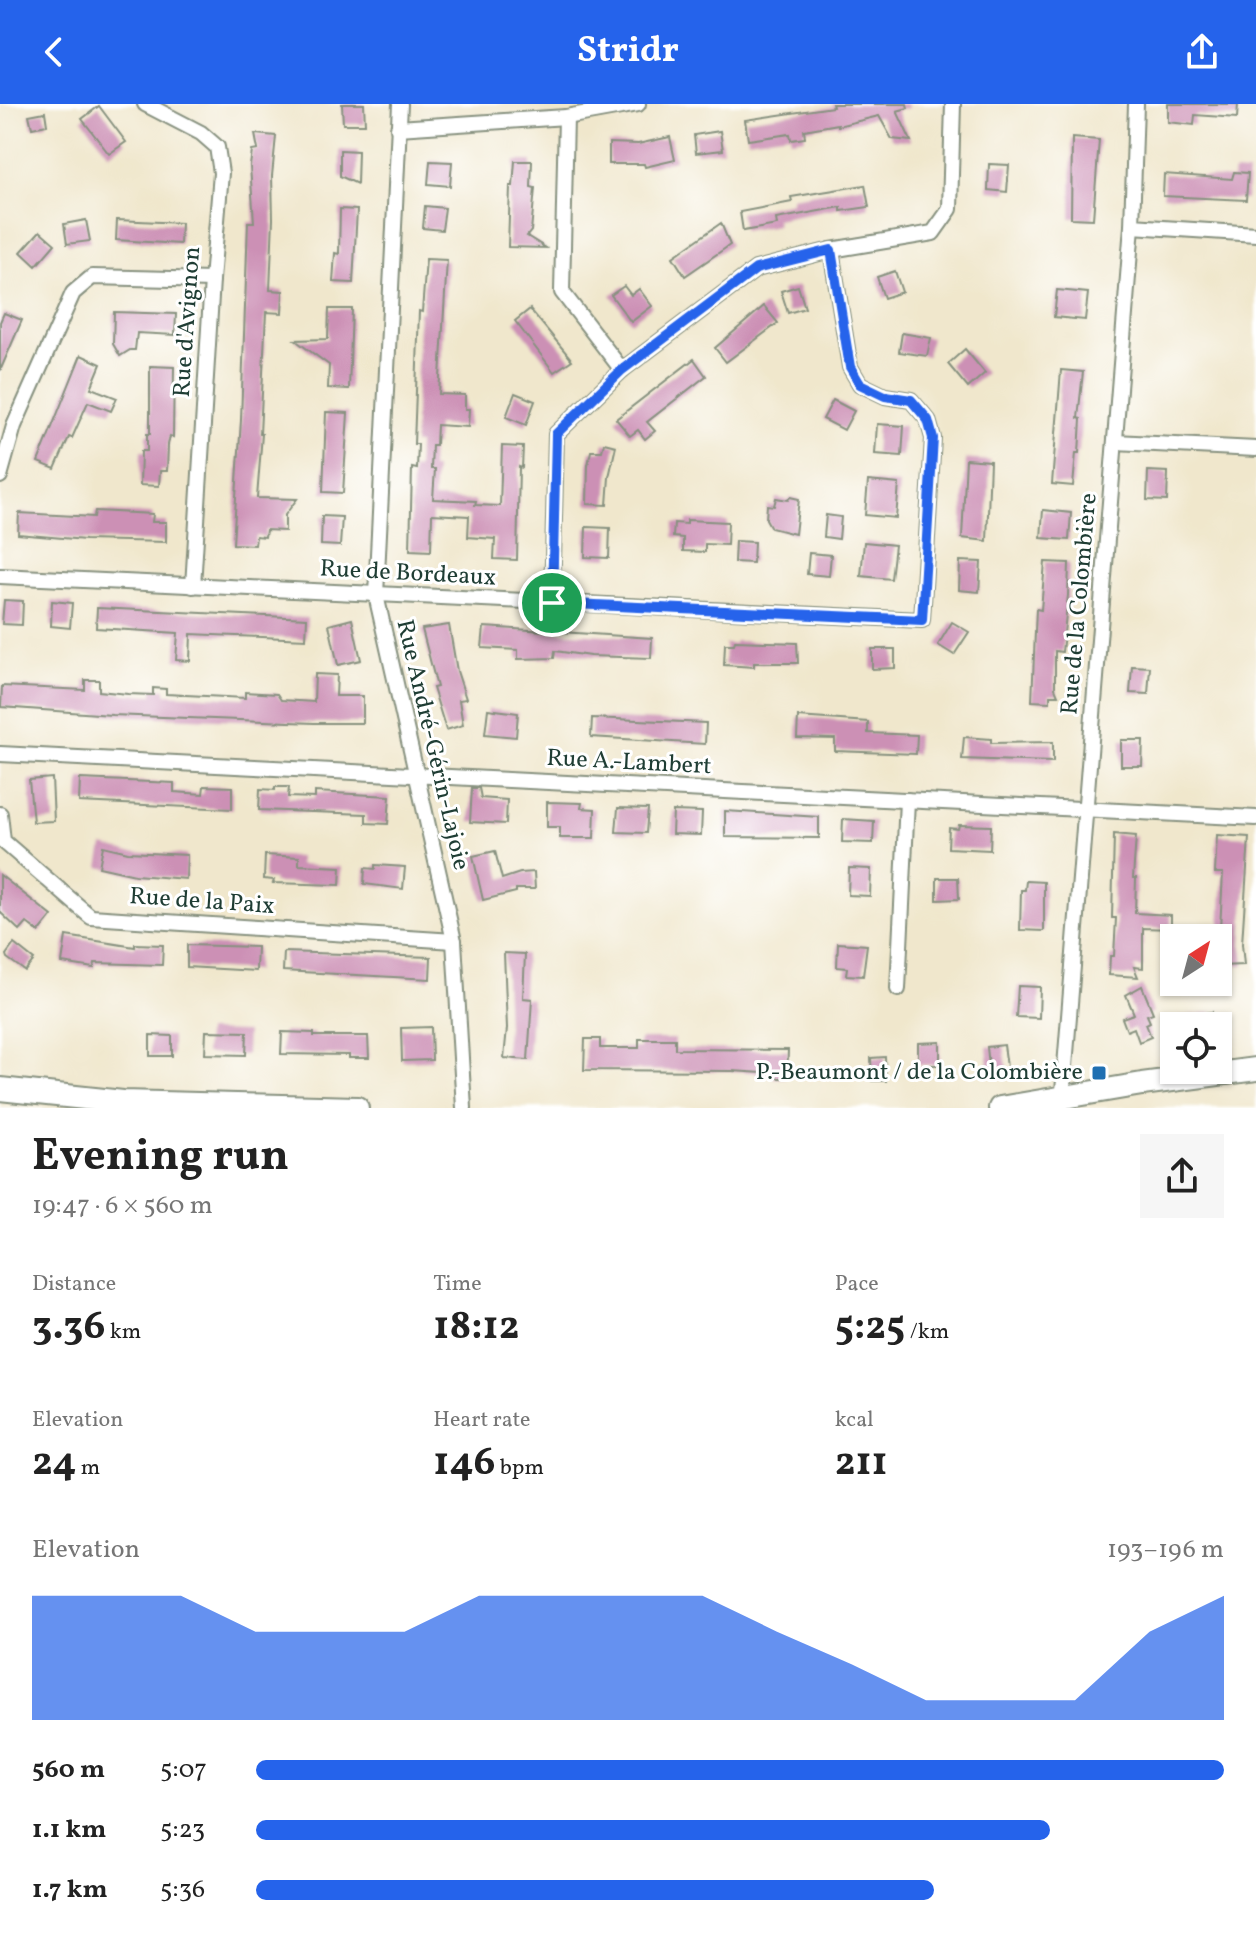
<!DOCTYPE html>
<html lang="en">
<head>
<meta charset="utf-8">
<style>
  body { margin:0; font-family:Vollkorn,serif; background:#f6f6f6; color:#222; height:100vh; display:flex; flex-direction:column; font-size:30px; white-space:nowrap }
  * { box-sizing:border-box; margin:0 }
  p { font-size:26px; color:#767676 }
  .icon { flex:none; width:44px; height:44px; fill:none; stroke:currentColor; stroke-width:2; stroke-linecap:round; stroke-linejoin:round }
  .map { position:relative; height:1004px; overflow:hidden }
  .side { display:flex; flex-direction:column; background:#fff; flex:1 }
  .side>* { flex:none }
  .needle { width:52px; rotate:36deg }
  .buttons { position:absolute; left:1160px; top:820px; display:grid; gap:16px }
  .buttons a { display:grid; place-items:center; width:72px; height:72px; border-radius:0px; background:#fff; box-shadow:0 2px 6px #0004; font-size:40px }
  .pin { position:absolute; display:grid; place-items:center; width:68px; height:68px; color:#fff; margin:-34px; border:4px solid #fff; border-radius:50%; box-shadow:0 2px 8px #0007 }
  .round { display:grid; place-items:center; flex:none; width:84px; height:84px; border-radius:0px; background:#f6f6f6 }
  .summary { display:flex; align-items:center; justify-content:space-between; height:136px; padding:0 32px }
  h1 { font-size:44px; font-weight:700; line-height:60px }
  .stats { display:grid; grid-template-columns:repeat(3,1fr); gap:12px; height:136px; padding:8px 32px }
  .stats div { display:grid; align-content:center }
  .stats b { font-size:40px; font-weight:700 }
  .stats small { font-size:22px; font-weight:400 }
  .stats p { font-size:22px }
  .chart { height:224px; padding:16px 32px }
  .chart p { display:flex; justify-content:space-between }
  .chart svg { width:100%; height:144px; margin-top:8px; fill:#2563eb; opacity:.7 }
  ul { padding:0 32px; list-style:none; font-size:26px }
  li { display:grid; grid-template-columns:128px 96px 1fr; align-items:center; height:60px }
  li i { height:20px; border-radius:10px; background:#2563eb }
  header { display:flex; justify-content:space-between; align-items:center; height:104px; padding:0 32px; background:#2563eb; color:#fff; font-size:36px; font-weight:700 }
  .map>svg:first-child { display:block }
  .building { fill:#cc90b5 }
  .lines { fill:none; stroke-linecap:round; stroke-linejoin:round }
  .minor-casing { stroke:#889280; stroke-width:18 }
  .secondary-casing { stroke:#889280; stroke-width:26 }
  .minor { stroke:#fff; stroke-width:14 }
  .secondary { stroke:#fff; stroke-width:22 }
  .route-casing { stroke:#fff; stroke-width:16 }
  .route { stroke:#2563eb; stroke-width:10 }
  .poi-dot { fill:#1f6fb2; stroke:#fff; stroke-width:3 }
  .labels { text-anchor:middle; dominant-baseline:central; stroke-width:6; stroke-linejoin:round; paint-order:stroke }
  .street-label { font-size:24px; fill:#1f3d34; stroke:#fff }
  .poi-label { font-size:24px; fill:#1f3d34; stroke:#fff; text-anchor:end }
</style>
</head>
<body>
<header><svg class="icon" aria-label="back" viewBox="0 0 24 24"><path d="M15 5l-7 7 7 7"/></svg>Stridr<svg class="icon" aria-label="share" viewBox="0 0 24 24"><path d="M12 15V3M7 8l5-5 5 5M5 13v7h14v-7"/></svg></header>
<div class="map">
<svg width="1256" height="1004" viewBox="0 0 1256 1004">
  <rect width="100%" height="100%" fill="#fff"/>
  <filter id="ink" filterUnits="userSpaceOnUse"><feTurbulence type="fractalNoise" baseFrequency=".0125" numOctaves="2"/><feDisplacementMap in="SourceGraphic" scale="16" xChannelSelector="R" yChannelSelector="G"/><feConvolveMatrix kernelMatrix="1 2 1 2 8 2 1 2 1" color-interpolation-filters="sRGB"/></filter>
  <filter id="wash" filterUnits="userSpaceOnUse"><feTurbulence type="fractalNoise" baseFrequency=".006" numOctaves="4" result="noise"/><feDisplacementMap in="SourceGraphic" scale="32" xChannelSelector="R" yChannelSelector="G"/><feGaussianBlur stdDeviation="1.8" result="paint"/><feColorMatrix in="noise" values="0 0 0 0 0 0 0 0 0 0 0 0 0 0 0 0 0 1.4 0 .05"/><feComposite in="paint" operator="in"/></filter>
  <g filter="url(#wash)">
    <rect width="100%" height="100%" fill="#f0e7cc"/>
    <g id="blocks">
      <!-- building -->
      <g class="building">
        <path d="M342,0H364L365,20H343Z"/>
        <path d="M832,0H907L908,4L897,7L911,37L892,35L879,12L838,22V20L804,26L805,34L791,36L790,30L748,36L745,16L833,3Z"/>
        <path d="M1168,0H1238L1237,14L1195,11L1194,21L1168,18Z"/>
        <path d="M99,2L126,38L109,50L82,15Z"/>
        <path d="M45,8L47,21L32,24L29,11Z"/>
        <path d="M720,27L723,46L696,49L694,31Z"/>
        <path d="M255,30L276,32L272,72L273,115L270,186L283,187L282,209L266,208L260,330H262L257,394L297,395L285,411V427L266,426L265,433L256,432L255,441L233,440L241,316L248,118H254L250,62L252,47L258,46Z"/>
        <path d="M670,33L675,56L645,63L644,60H609V39L638,40Z"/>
        <path d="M1072,34L1099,36L1093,115L1071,114Z"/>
        <path d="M340,46L358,47L357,80L340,72Z"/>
        <path d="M430,57L452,58L450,82L428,80Z"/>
        <path d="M515,57H532L531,83L535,84L531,127L527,132L546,144L508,143L510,82H513Z"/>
        <path d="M989,60L1009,61L1007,88L988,86Z"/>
        <path d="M1234,68L1248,69L1246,96L1163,92L1164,70L1232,75Z"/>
        <path d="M865,81L869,103L841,107V103L776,115L777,121L743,127L740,108L792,98L791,93Z"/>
        <path d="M425,102L445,104L442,126L423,124Z"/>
        <path d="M340,105L357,106L353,179L333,178L335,149L339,150Z"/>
        <path d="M86,116L90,137L67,140L64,120Z"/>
        <path d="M117,116L181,119L180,140L116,136Z"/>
        <path d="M721,119L730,141L685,172L673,153Z"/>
        <path d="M40,127L55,140L36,162L21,148Z"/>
        <path d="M426,155L447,156L439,290L465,291V305H469L468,323L437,321L436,341H432L431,365H435L433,395L476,397L475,401L500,402L502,342L523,343L522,364L519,363L517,456L494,455L495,435L468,433L469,412L432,410L431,447L410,446L412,364L417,365L418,340H414L419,207L422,208Z"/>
        <path d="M895,167L902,188L884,194L877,173Z"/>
        <path d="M624,182L631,191L639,185L652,202L631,218L611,191Z"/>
        <path d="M798,182L805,204L788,209L781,187Z"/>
        <path d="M1057,186L1088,189L1085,216L1054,213Z"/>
        <path d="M764,202L778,219L726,258L715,244Z"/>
        <path d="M329,205H352L349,285L328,284L329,261L295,236L328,235Z"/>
        <path d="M530,205L572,256L554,268L515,217Z"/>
        <path d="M114,208L176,210L175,231L137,229L135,246H130L120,252L113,240Z"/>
        <path d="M4,209L22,216L0,267V218Z"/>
        <path d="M902,229L931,234L927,252L899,248Z"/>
        <path d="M965,245L985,269L968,284L948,260Z"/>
        <path d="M81,251L101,260L91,284L117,294L111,307L88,298L72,334L69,333L55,365L38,358Z"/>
        <path d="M694,255L706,272L647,318L655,327L645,335L638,326L630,332L616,315Z"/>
        <path d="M150,262L174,263L173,333L170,332L168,341L167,367H160L159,382L140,381L141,347H147V330H150Z"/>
        <path d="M1061,266L1083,268L1078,314L1081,315L1079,349H1076L1073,382L1052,380Z"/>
        <path d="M515,289L535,297L526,321L506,313Z"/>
        <path d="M833,296L854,307L844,326L823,315Z"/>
        <path d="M326,308L348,309L343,389L323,388Z"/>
        <path d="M877,320L904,322L902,352L875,350Z"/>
        <path d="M604,339L616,342L609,373L607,401L587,400L588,361L591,347H602Z"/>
        <path d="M966,355L990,357L987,437L962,434Z"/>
        <path d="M1148,367L1168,368L1167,397L1147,396Z"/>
        <path d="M868,377L899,380L896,414L865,411Z"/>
        <path d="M790,393L799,395L795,430L771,424L766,415L767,401L774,402L776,394L788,396Z"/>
        <path d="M1043,406L1071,409L1069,436L1041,434Z"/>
        <path d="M95,407L153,410L152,418H166V438L85,436L18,430L19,409L94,413Z"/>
        <path d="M826,411L841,413L839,435L824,433Z"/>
        <path d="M322,412L342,413L340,442L321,441Z"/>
        <path d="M687,416L728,418L727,441L705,440V448L683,447V434L673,433L674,419L687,420Z"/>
        <path d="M586,423L610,424L609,454L585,453Z"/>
        <path d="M735,437L754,438L753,459L734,458Z"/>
        <path d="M864,438L895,441L891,475L861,472Z"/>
        <path d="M809,449L831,451L829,472L807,470Z"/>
        <path d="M960,457L981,458L979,488L959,486Z"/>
        <path d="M1045,458L1069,459L1068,491L1062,548L1055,547V584L1058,591H1050V598L1032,597L1036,505L1041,506Z"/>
        <path d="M4,496L23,497L22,521L2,520Z"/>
        <path d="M52,497L72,499L70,524L51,522Z"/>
        <path d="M97,504L307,514L306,535L191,530L190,557L176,556L178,529L96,524Z"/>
        <path d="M352,515L361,556L338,561L329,521Z"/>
        <path d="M952,518L969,528L954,551L938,541Z"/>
        <path d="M449,521L457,567L466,595L459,596L463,621L446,626L433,584L437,583L422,525Z"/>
        <path d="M484,523L652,534L651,554L590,552L555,547L554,554L518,555V546L482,544Z"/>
        <path d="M735,537L797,539L798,559H754V563L724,561L725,540H734Z"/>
        <path d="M872,545H895V564L872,565Z"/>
        <path d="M1132,562L1150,563L1148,590L1130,589Z"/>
        <path d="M315,570L337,571L336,592H363V619H314L112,611L1,603L2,582L85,586V576H99V587L128,590L153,591V584L166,585V590L245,594V588L277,590L281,596L314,598Z"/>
        <path d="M488,605L518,609L516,633L485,630Z"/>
        <path d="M798,613L868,618V629L917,631L916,650L835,647V635L797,634Z"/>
        <path d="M592,614L706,619L705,640L591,633Z"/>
        <path d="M964,633L991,635V639L1053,638V658L962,655Z"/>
        <path d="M1121,636H1143L1142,662H1121Z"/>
        <path d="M52,674L54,717L33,718L29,676Z"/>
        <path d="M80,675L174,679V688L203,690L204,682L232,683V705L79,698Z"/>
        <path d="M275,683H289L288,693L315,694V688L390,692L388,720L366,719V710L259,706L260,685L275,686Z"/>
        <path d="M472,684H479L481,694L507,696L506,720L470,718Z"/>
        <path d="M547,698L582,699L581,704L595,705L594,734H560V723H547Z"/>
        <path d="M618,704L648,705L646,729L616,728Z"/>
        <path d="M673,707L702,708L701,731L672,730Z"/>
        <path d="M725,707L819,713V734L725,733Z"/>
        <path d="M843,715L874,717L873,739L842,738Z"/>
        <path d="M959,721L991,722L990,746L948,744L949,724L958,725Z"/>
        <path d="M1114,730L1136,732L1133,774H1136L1135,809L1171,811V825L1143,824V864L1134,863L1138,873L1109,871L1110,852H1114L1116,814H1112Z"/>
        <path d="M1217,731L1249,733L1242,840L1244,861L1218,862L1223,769H1215Z"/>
        <path d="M103,742L128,748L187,751L186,775L135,771L99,763Z"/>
        <path d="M495,747L502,775L520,769L534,768L535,785H516V788L483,796L473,752Z"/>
        <path d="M265,751L299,753V761L341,763L340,781L273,779L274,776L264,775Z"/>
        <path d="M375,761L405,763L403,785L364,780L365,764L375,765Z"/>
        <path d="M849,764L871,765L870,792L848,791Z"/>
        <path d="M0,771L52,812L39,828L27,819L20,827L0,808Z"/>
        <path d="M937,774H958L959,795L937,796Z"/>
        <path d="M1026,777L1044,778V827L1020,826L1021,786H1025Z"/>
        <path d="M66,832L135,843V840L163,841L162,861L95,859L94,864L62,859Z"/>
        <path d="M838,839L867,841L863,872L846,871L847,864L837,863Z"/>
        <path d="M14,840L34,856L25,867L7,854L6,851Z"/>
        <path d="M187,841L257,843L256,867L187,863Z"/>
        <path d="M284,848L431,853L430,875L283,867Z"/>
        <path d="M504,849L525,850L523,894L532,895L528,956L504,954L507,924Z"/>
        <path d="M1018,882L1040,883L1039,914L1016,913Z"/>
        <path d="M1142,882L1153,909L1147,911L1150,918L1146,920L1151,933L1139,938L1134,924L1127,927L1122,914L1134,910L1126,891Z"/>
        <path d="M1212,908L1214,922H1164L1163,915Z"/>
        <path d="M431,923L432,956L402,957L401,924Z"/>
        <path d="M206,927L247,928L246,951L205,950Z"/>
        <path d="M282,928L314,929V932H368L369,954H349V951L281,950Z"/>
        <path d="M150,931L172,932V952H150Z"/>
        <path d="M585,935H600V944H639V935H675V945L788,946L787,974H773V970L763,969L732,967L584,966Z"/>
        <path d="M940,938V961H918V939Z"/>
        <path d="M1004,941L1008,970L990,972L987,943Z"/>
        <path d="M885,953L886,977H872L871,954Z"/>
      </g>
    </g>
  </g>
  <g filter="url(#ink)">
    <use href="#blocks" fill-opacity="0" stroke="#889280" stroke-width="2"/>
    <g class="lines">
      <defs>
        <g id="minor">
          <path d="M145,0L201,29L217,43L221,69L212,176L193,482"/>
          <path d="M400,0L376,491L454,837L464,1004"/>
          <path d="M566,13L562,188L622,266"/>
          <path d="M398,24L566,13L638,0"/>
          <path d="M1132,122L1256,130"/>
          <path d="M1115,338L1256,345"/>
          <path d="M0,372L14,322L73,189L92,173L212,176"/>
          <path d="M0,472L922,516L933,334L928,316L911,296L885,292L860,280L850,263L831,146"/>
          <path d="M552,499L556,330L622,266L756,165L831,146L933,129L950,105L953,0"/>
          <path d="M0,650L1256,714"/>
          <path d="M0,710L3,737L91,813L454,837"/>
          <path d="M898,885L907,696"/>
          <path d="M1062,1000L1132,122L1136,0"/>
        </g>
        <g id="secondary">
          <path d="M0,985L123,998L357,1004"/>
          <path d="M1000,1004L1142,980L1256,965"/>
        </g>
      </defs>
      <!-- minor casing -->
      <use href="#minor" class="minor-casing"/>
      <!-- secondary casing -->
      <use href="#secondary" class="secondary-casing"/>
      <!-- minor -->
      <use href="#minor" class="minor"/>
      <!-- secondary -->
      <use href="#secondary" class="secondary"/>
    </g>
  </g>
  <g class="lines" filter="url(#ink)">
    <defs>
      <path id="route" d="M831,146L850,263L860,280L885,292L911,296L928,316L933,334L922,516L552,499L556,330L622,266L756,165Z"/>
    </defs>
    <!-- route casing -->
    <use href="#route" class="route-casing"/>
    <!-- route -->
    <use href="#route" class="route"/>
  </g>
  <!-- markers -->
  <rect class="poi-dot" x="1091" y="961" width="16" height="16" rx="4"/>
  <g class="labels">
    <!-- street labels -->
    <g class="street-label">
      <text transform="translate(188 218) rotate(-86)">Rue d'Avignon</text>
      <text transform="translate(408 470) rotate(3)">Rue de Bordeaux</text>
      <text transform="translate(1080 500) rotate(-85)">Rue de la Colombière</text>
      <text transform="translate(432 641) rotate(77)">Rue André-Gérin-Lajoie</text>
      <text transform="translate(629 659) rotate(3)">Rue A.-Lambert</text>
      <text transform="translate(202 798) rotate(4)">Rue de la Paix</text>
    </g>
    <!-- poi labels -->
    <g class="poi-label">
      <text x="1083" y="969">P.-Beaumont / de la Colombière</text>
    </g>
  </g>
</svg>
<div class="buttons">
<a><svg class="needle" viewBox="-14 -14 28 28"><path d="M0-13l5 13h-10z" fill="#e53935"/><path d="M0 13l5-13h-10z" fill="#767676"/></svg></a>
<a><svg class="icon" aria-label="locate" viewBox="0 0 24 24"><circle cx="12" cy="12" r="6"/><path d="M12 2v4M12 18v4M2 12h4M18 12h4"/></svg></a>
</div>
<div class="pin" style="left:552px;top:499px;background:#1e9e55"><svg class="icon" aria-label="arrive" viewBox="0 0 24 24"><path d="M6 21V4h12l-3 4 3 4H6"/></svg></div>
</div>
<section class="side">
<div class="summary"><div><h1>Evening run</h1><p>19:47 · 6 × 560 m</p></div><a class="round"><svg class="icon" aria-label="share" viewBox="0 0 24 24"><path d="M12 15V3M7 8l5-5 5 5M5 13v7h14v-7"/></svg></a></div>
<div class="stats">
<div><p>Distance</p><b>3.36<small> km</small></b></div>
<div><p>Time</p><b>18:12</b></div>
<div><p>Pace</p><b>5:25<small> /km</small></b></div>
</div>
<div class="stats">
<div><p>Elevation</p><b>24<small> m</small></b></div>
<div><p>Heart rate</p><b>146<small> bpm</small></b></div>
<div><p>kcal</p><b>211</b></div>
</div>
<div class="chart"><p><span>Elevation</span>193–196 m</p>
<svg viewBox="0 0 160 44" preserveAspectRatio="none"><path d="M0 44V6L10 6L20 6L30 17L40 17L50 17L60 6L70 6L80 6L90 6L100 17L110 27L120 38L130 38L140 38L150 17L160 6V44z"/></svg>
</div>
<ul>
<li><b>560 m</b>5:07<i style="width:100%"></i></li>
<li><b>1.1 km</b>5:23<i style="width:82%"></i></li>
<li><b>1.7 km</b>5:36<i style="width:70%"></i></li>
</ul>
</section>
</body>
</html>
